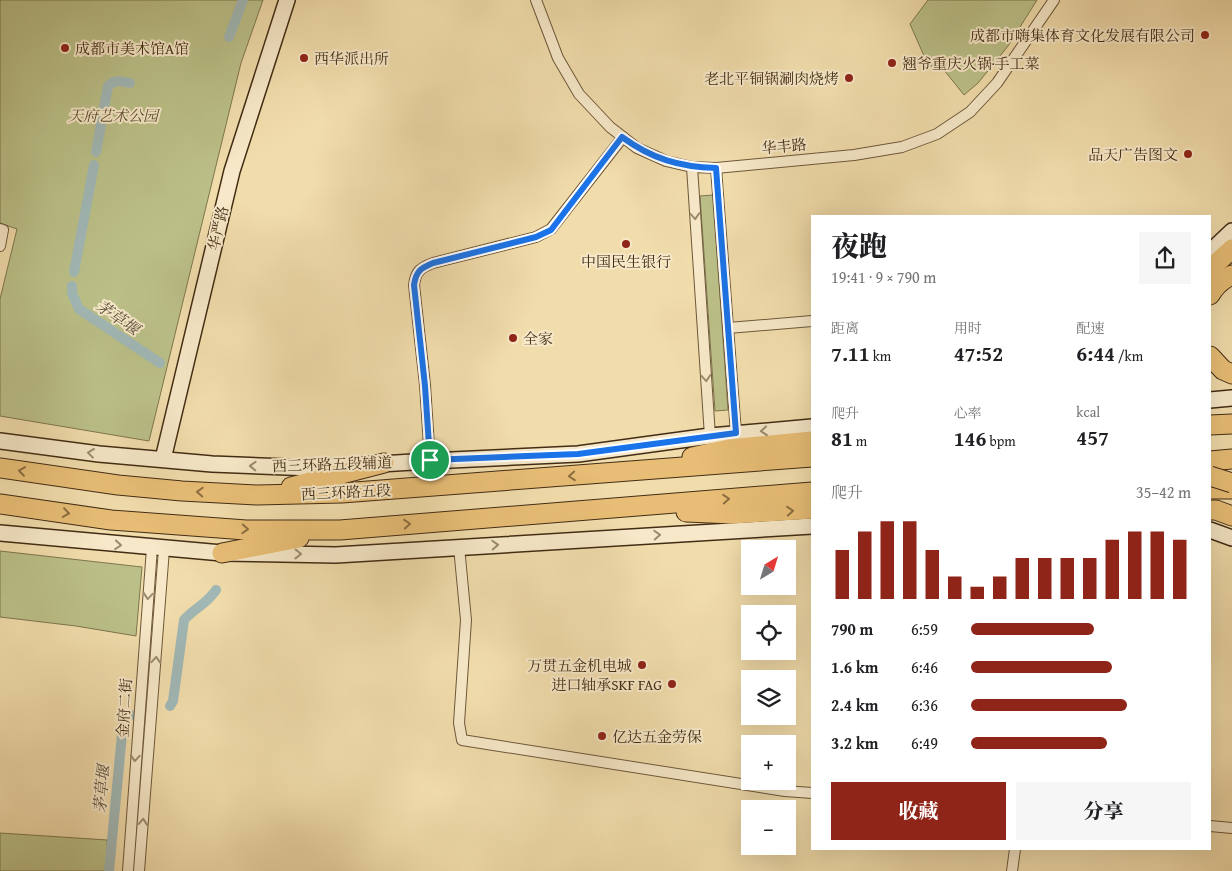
<!DOCTYPE html>
<html lang="zh">
<head>
<meta charset="utf-8">
<style>
  body { margin:0; font-family:"Gentium Book Plus","Noto Serif SC",serif; background:#f6f6f6; color:#202124; height:100vh; display:flex; flex-direction:column; font-size:19px; white-space:nowrap }
  * { box-sizing:border-box; margin:0 }
  p { font-size:16px; color:#757577 }
  .icon { flex:none; width:28px; height:28px; fill:none; stroke:currentColor; stroke-width:2; stroke-linecap:round; stroke-linejoin:round }
  .map { position:relative; flex:1; overflow:hidden }
  .panel { position:absolute; left:811px; top:215px; width:400px; height:635px; display:flex; flex-direction:column; background:#fff; border-radius:0px; box-shadow:0 5px 20px #0002 }
  .panel>* { flex:none }
  .needle { width:32px; rotate:38deg }
  .buttons { position:absolute; left:741px; top:540px; display:grid; gap:10px }
  .buttons a { display:grid; place-items:center; width:55px; height:55px; border-radius:0px; background:#fff; box-shadow:0 5px 20px #0002; font-size:25px }
  .pin { position:absolute; display:grid; place-items:center; width:42px; height:42px; color:#fff; margin:-21px; border:2px solid #fff; border-radius:50%; box-shadow:0 1px 5px #0007 }
  .round { display:grid; place-items:center; flex:none; width:52px; height:52px; border-radius:0px; background:#f6f6f6 }
  .summary { display:flex; align-items:center; justify-content:space-between; height:85px; padding:0 20px }
  h1 { font-size:28px; font-weight:800; line-height:38px }
  .figures { display:grid; grid-template-columns:repeat(3,1fr); gap:8px; height:85px; padding:5px 20px }
  .figures div { display:grid; align-content:center }
  .figures b { font-size:21px; font-weight:800 }
  .figures small { font-size:14px; font-weight:400 }
  .figures p { font-size:14px }
  .chart { height:140px; padding:10px 20px }
  .chart p { display:flex; justify-content:space-between }
  .chart svg { width:100%; height:90px; margin-top:5px; stroke:#8f2418; stroke-width:6 }
  .action { display:flex; gap:10px; margin-top:auto; padding:10px 20px }
  .action a { flex:1; height:58px; border-radius:0px; background:#8f2418; color:#fff; font-size:20px; font-weight:800; line-height:58px; text-align:center }
  .action a+a { background:#f6f6f6; color:#202124 }
  ul { padding:0 20px; list-style:none; font-size:16px }
  li { display:grid; grid-template-columns:80px 60px 1fr; align-items:center; height:38px }
  li i { height:12px; border-radius:6px; background:#8f2418 }
  .map>svg:first-child { display:block }
  .green { fill:#bbc088; stroke:#7e764e }
  .lines { fill:none; stroke-linecap:round; stroke-linejoin:round }
  .canal { stroke:#a1b8b6; stroke-width:10 }
  .street-casing { stroke:#6e583a; stroke-width:12 }
  .secondary-casing { stroke:#422c15; stroke-width:18 }
  .highway-casing { stroke:#422c15; stroke-width:21 }
  .street { stroke:#f6e8c8; stroke-width:10 }
  .secondary { stroke:#f6e8c8; stroke-width:15 }
  .highway { stroke:#e8be76; stroke-width:19 }
  .highway-bridge-casing { stroke:#422c15; stroke-width:21; stroke-linecap:butt }
  .highway-bridge { stroke:#e8be76; stroke-width:19 }
  .oneway { stroke:#9c8a6e }
  .oneway2 { stroke:#8d6e41 }
  .route-casing { stroke:#fff; stroke-width:10 }
  .route { stroke:#1a73e8; stroke-width:6 }
  .poi-dot { fill:#8f2418; stroke:#f6e8c8; stroke-width:2 }
  .labels { text-anchor:middle; dominant-baseline:central; stroke-width:4; stroke-linejoin:round; paint-order:stroke }
  .poi-label { font-size:15px; fill:#422c15; stroke:#f6e8c8; text-anchor:end }
  .park-label { font-size:15px; font-style:italic; fill:#5a4a2c; stroke:#f6e8c8 }
  .street-label { font-size:15px; fill:#422c15; stroke:#f6e8c8 }
  .water-label { font-size:16px; font-style:italic; fill:#5a4f3d; stroke:#f6e8c8 }
</style>
</head>
<body>
<div class="map">
<svg width="1232" height="871" viewBox="0 0 1232 871">
  <rect width="100%" height="100%" fill="#f1dcab"/>
  <filter id="stains"><feTurbulence type="fractalNoise" baseFrequency=".004" numOctaves="4"/><feColorMatrix values="0 0 0 0 .2 0 0 0 0 .09 0 0 0 0 .02 0 0 0 .5 -.17"/></filter>
  <radialGradient id="worn" r=".72"><stop offset=".6" stop-color="#630" stop-opacity="0"/><stop offset="1" stop-color="#630" stop-opacity=".3"/></radialGradient>
  <!-- green -->
  <g class="green">
    <path d="M0,0H263L241,63L149,441L0,416V299L17,229L0,223Z"/>
    <path d="M928,0H1037L1008,46L978,83L964,95L944,70L928,65L910,24Z"/>
    <path d="M713,195L728,410L715,411L700,196Z"/>
    <path d="M0,551L142,567L136,636L76,626L0,617Z"/>
    <path d="M0,833L107,840L108,871H0Z"/>
  </g>
  <g class="lines">
    <!-- canal -->
    <g class="canal">
      <path d="M229,37L243,0"/>
      <path d="M96,152L108,86C115,79 121,81 130,83"/>
      <path d="M74,272L94,165"/>
      <path d="M72,286V293L79,309L160,363"/>
      <path d="M170,706L173,701L184,620C194,608 206,605 216,590"/>
      <path d="M109,871L123,724L124,717L131,715"/>
    </g>
    <defs>
      <g id="street">
        <path d="M536,0L558,58L579,94L610,127L637,148L666,161L692,167L716,168L854,155L902,147L937,134L970,112L997,83L1054,0"/>
        <path d="M692,167L710,436"/>
        <path d="M716,168L736,433"/>
        <path d="M0,229L3,230L0,246"/>
        <path d="M728,328L812,321"/>
        <path d="M430,461L425,385L414,285C416,271 420,268 433,263L536,237L551,229L623,137"/>
        <path d="M459,547L466,620L459,723L462,740L785,791L812,793"/>
        <path d="M1210,826L1232,828"/>
        <path d="M128,871L152,548"/>
        <path d="M139,871L164,549"/>
        <path d="M1012,871L1015,849"/>
      </g>
      <g id="secondary">
        <path d="M1210,252L1232,231"/>
        <path d="M1210,400L1232,398"/>
        <path d="M0,441L99,454L212,464L313,468L430,461L578,454L710,436L812,427"/>
        <path d="M163,459L232,171L287,0"/>
        <path d="M1210,530L1232,538"/>
        <path d="M0,533L222,553L336,555L812,526"/>
      </g>
      <g id="highway">
        <path d="M1210,269L1232,249"/>
        <path d="M1210,295C1215,286 1223,279 1232,275"/>
        <path d="M1210,356L1223,370L1232,374"/>
        <path d="M1210,425L1232,424"/>
        <path d="M692,457L729,449L812,441"/>
        <path d="M1210,461L1232,459"/>
        <path d="M0,468L118,485L182,491L257,495L342,493L812,457"/>
        <path d="M291,487L384,463"/>
        <path d="M1210,489H1232"/>
        <path d="M0,504L111,520L246,530H340L812,492"/>
        <path d="M1210,510H1216L1232,516"/>
        <path d="M686,512L733,514L812,509"/>
        <path d="M222,553L299,538"/>
      </g>
    </defs>
    <!-- street casing -->
    <use href="#street" class="street-casing"/>
    <!-- secondary casing -->
    <use href="#secondary" class="secondary-casing"/>
    <!-- highway casing -->
    <use href="#highway" class="highway-casing"/>
    <!-- street -->
    <use href="#street" class="street"/>
    <!-- secondary -->
    <use href="#secondary" class="secondary"/>
    <!-- highway -->
    <use href="#highway" class="highway"/>
    <defs>
      <path id="highway-bridge" d="M1210,476L1232,483"/>
    </defs>
    <!-- highway-bridge casing -->
    <use href="#highway-bridge" class="highway-bridge-casing"/>
    <!-- highway-bridge -->
    <use href="#highway-bridge" class="highway-bridge"/>
  </g>
  <!-- one-way arrows -->
  <defs><path id="oneway-chevron" d="M-2-3.5L2.5 0L-2 3.5" fill="none" stroke-width="1.6" stroke-linecap="round" stroke-linejoin="round" transform="scale(1.25)"/></defs>
  <g class="oneway">
    <use href="#oneway-chevron" transform="translate(695 216) rotate(86)"/>
    <use href="#oneway-chevron" transform="translate(706 378) rotate(86)"/>
    <use href="#oneway-chevron" transform="translate(764 431) rotate(175)"/>
    <use href="#oneway-chevron" transform="translate(91 453) rotate(-173)"/>
    <use href="#oneway-chevron" transform="translate(253 466) rotate(-178)"/>
    <use href="#oneway-chevron" transform="translate(657 535) rotate(-3)"/>
    <use href="#oneway-chevron" transform="translate(118 545) rotate(5)"/>
    <use href="#oneway-chevron" transform="translate(495 545) rotate(-3)"/>
    <use href="#oneway-chevron" transform="translate(298 554) rotate(1)"/>
    <use href="#oneway-chevron" transform="translate(148 596) rotate(95)"/>
    <use href="#oneway-chevron" transform="translate(156 660) rotate(-86)"/>
    <use href="#oneway-chevron" transform="translate(135 758) rotate(94)"/>
    <use href="#oneway-chevron" transform="translate(143 822) rotate(-85)"/>
  </g>
  <g class="oneway2">
    <use href="#oneway-chevron" transform="translate(22 471) rotate(-172)"/>
    <use href="#oneway-chevron" transform="translate(572 476) rotate(176)"/>
    <use href="#oneway-chevron" transform="translate(200 492) rotate(-177)"/>
    <use href="#oneway-chevron" transform="translate(726 499) rotate(-4)"/>
    <use href="#oneway-chevron" transform="translate(790 511) rotate(-4)"/>
    <use href="#oneway-chevron" transform="translate(66 513) rotate(8)"/>
    <use href="#oneway-chevron" transform="translate(407 524) rotate(-5)"/>
    <use href="#oneway-chevron" transform="translate(245 529) rotate(3)"/>
  </g>
  <g class="lines">
    <defs>
      <path id="route" d="M622,137C652,159 680,167 716,168L736,433L578,454L430,460L425,386L414,285C416,271 421,268 433,263L536,237L551,230Z"/>
    </defs>
    <!-- route casing -->
    <use href="#route" class="route-casing"/>
    <!-- route -->
    <use href="#route" class="route"/>
  </g>
  <!-- markers -->
  <g class="poi-dot">
    <circle cx="1205" cy="35" r="5"/>
    <circle cx="65" cy="48" r="5"/>
    <circle cx="304" cy="58" r="5"/>
    <circle cx="892" cy="63" r="5"/>
    <circle cx="849" cy="78" r="5"/>
    <circle cx="1188" cy="154" r="5"/>
    <circle cx="626" cy="244" r="5"/>
    <circle cx="513" cy="338" r="5"/>
    <circle cx="642" cy="665" r="5"/>
    <circle cx="672" cy="684" r="5"/>
    <circle cx="602" cy="736" r="5"/>
  </g>
  <g class="labels">
    <!-- poi labels -->
    <g class="poi-label">
      <text x="1195" y="35">成都市嗨集体育文化发展有限公司</text>
      <text x="75" y="48" text-anchor="start">成都市美术馆A馆</text>
      <text x="314" y="58" text-anchor="start">西华派出所</text>
      <text x="902" y="63" text-anchor="start">翘爷重庆火锅·手工菜</text>
      <text x="839" y="78">老北平铜锅涮肉烧烤</text>
      <text x="1178" y="154">品天广告图文</text>
      <text x="626" y="261" text-anchor="middle">中国民生银行</text>
      <text x="523" y="338" text-anchor="start">全家</text>
      <text x="632" y="665">万贯五金机电城</text>
      <text x="662" y="684">进口轴承SKF FAG</text>
      <text x="612" y="736" text-anchor="start">亿达五金劳保</text>
    </g>
    <!-- park labels -->
    <g class="park-label">
      <text x="113" y="115">天府艺术公园</text>
    </g>
    <!-- street labels -->
    <g class="street-label">
      <text transform="translate(784 146) rotate(-5)">华丰路</text>
      <text transform="translate(218 228) rotate(-77)">华严路</text>
      <text transform="translate(332 464) rotate(-2)">西三环路五段辅道</text>
      <text transform="translate(346 492) rotate(-3)">西三环路五段</text>
      <text transform="translate(124 708) rotate(-86)">金府二街</text>
    </g>
    <!-- water labels -->
    <g class="water-label">
      <text transform="translate(118 317) rotate(34)">茅草堰</text>
      <text transform="translate(101 789) rotate(-85)">茅草堰</text>
    </g>
  </g>
  <rect width="100%" height="100%" filter="url(#stains)"/>
  <rect width="100%" height="100%" fill="url(#worn)"/>
</svg>
<div class="buttons">
<a><svg class="needle" viewBox="-14 -14 28 28"><path d="M0-13l5 13h-10z" fill="#e53935"/><path d="M0 13l5-13h-10z" fill="#757577"/></svg></a>
<a><svg class="icon" aria-label="locate" viewBox="0 0 24 24"><circle cx="12" cy="12" r="6"/><path d="M12 2v4M12 18v4M2 12h4M18 12h4"/></svg></a>
<a><svg class="icon" aria-label="layers" viewBox="0 0 24 24"><path d="M12 4l9 5-9 5-9-5zM3 14l9 5 9-5"/></svg></a>
<a>+</a>
<a>−</a>
</div>
<div class="pin" style="left:430px;top:460px;background:#1e9e55"><svg class="icon" aria-label="arrive" viewBox="0 0 24 24"><path d="M6 21V4h12l-3 4 3 4H6"/></svg></div>
<section class="panel">
<div class="summary"><div><h1>夜跑</h1><p>19:41 · 9 × 790 m</p></div><a class="round"><svg class="icon" aria-label="share" viewBox="0 0 24 24"><path d="M12 15V3M7 8l5-5 5 5M5 13v7h14v-7"/></svg></a></div>
<div class="figures">
<div><p>距离</p><b>7.11<small> km</small></b></div>
<div><p>用时</p><b>47:52</b></div>
<div><p>配速</p><b>6:44<small> /km</small></b></div>
</div>
<div class="figures">
<div><p>爬升</p><b>81<small> m</small></b></div>
<div><p>心率</p><b>146<small> bpm</small></b></div>
<div><p>kcal</p><b>457</b></div>
</div>
<div class="chart"><p><span>爬升</span>35–42 m</p>
<svg viewBox="0 0 160 44" preserveAspectRatio="none"><path d="M5 44V20M15 44V11M25 44V6M35 44V6M45 44V20M55 44V33M65 44V38M75 44V33M85 44V24M95 44V24M105 44V24M115 44V24M125 44V15M135 44V11M145 44V11M155 44V15"/></svg>
</div>
<ul>
<li><b>790 m</b>6:59<i style="width:56%"></i></li>
<li><b>1.6 km</b>6:46<i style="width:64%"></i></li>
<li><b>2.4 km</b>6:36<i style="width:71%"></i></li>
<li><b>3.2 km</b>6:49<i style="width:62%"></i></li>
</ul>
<div class="action"><a>收藏</a><a>分享</a></div>
</section>
</div>
</body>
</html>
